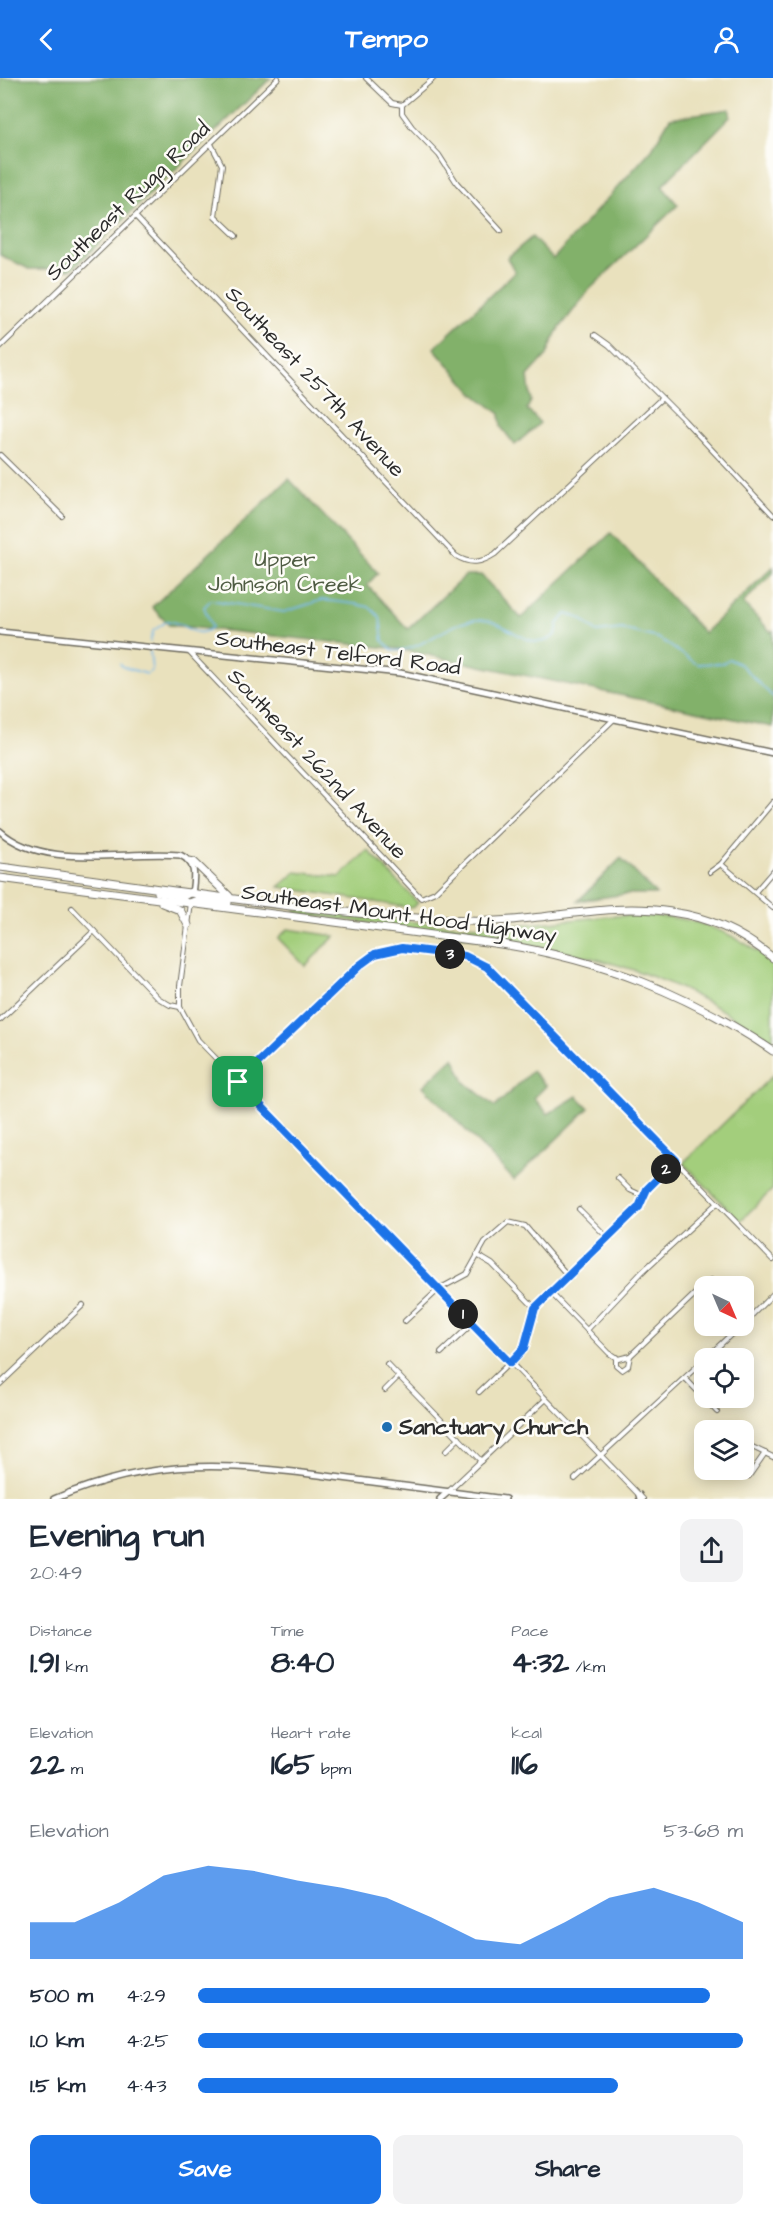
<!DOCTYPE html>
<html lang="en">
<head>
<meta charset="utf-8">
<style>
  body { margin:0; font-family:"Architects Daughter",sans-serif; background:#f2f2f3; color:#1f2937; height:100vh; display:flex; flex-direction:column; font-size:22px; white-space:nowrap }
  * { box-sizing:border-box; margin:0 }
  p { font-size:20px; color:#747a83 }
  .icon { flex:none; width:33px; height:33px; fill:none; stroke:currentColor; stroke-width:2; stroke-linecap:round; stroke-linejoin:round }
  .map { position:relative; height:1421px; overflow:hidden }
  .side { display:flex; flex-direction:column; background:#fff; flex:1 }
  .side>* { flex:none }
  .needle { width:39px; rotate:136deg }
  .tools { position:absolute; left:694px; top:1198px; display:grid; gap:12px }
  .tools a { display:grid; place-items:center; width:60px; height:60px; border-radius:12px; background:#fff; box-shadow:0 3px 15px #0003; font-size:30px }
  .pin { position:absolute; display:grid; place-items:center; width:51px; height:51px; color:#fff; margin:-26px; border-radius:12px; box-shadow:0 3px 9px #0006 }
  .km { position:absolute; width:30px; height:30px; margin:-15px; border-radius:50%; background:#222; color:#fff; font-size:16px; line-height:30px; text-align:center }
  .round { display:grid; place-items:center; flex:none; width:63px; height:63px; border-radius:12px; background:#f2f2f3 }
  .headline { display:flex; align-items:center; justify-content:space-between; height:102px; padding:0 30px }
  h1 { font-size:33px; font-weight:700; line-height:45px }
  .figures { display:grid; grid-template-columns:repeat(3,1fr); gap:9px; height:102px; padding:6px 30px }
  .figures div { display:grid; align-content:center }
  .figures b { font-size:30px; font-weight:700 }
  .figures small { font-size:16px; font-weight:400 }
  .figures p { font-size:16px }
  .chart { height:168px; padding:12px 30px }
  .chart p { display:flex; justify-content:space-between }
  .chart svg { width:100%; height:108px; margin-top:6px; fill:#1a73e8; opacity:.7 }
  .action { display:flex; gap:12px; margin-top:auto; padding:12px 30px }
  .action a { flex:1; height:69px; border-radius:12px; background:#1a73e8; color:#fff; font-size:24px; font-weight:700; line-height:69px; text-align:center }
  .action a+a { background:#f2f2f3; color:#1f2937 }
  ul { padding:0 30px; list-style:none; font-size:20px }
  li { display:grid; grid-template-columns:96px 72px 1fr; align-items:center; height:45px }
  li i { height:15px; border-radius:8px; background:#1a73e8 }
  header { display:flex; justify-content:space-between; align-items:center; height:78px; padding:0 30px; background:#1a73e8; color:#fff; font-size:27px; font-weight:700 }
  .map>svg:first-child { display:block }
  .green { fill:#a3ce7b; stroke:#677c53; stroke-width:1.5 }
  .forest { fill:#82b16b; stroke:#566e4b; stroke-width:1.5 }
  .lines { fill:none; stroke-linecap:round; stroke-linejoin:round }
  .stream { stroke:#79bbee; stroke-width:1.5 }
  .street-casing { stroke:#6e6b5e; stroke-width:6 }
  .secondary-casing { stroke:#6e6b5e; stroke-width:8 }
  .highway-casing { stroke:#6e6b5e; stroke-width:9 }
  .street { stroke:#fff; stroke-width:4 }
  .secondary { stroke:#fff; stroke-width:5 }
  .highway { stroke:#fff; stroke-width:7 }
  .route-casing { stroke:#fff; stroke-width:12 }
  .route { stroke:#1a73e8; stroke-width:8 }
  .poi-dot { fill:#1f6fb2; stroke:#fdfcf7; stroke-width:2 }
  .labels { text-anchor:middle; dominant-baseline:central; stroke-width:5; stroke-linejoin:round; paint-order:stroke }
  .street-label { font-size:22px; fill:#2b2b2b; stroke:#fdfcf7 }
  .park-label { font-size:22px; fill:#4f5c43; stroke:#fdfcf7 }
  .poi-label { font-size:22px; font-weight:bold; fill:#2b2b2b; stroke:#fdfcf7; text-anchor:start }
</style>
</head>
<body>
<header><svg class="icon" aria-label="back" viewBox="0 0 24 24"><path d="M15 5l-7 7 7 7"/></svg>Tempo<svg class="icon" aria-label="person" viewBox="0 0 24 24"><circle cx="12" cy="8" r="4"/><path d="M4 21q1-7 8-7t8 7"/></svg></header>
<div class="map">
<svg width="773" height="1421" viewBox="0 0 773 1421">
  <rect width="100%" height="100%" fill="#fdfcf7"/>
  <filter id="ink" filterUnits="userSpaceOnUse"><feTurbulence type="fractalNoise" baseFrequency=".0167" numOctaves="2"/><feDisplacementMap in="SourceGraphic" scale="12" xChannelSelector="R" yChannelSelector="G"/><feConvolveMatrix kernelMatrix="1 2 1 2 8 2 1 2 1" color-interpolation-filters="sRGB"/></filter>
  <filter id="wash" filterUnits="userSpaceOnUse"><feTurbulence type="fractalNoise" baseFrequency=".008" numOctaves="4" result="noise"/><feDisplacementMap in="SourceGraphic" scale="24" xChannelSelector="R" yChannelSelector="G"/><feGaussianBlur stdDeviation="1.35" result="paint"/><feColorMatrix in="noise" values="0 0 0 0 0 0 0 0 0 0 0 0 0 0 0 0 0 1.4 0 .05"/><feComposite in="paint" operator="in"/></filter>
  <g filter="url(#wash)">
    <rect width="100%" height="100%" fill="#e9e1bd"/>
    <!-- green -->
    <g class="green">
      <path d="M368,772L418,825L412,830L279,809L296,794L340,799Z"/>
      <path d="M295,831C357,837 419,847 481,848C591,849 676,806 773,885V965C738,942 705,920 666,904C602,877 531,867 462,858C406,850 351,843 295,835Z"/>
      <path d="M288,851L335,858L305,888L278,860Z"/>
      <path d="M773,997V1111L740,1143L683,1085Z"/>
    </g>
    <!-- forest -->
    <g class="forest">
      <path d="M0,0H271L72,191H29L0,177Z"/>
      <path d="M730,31V39L662,108L678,127L589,212L556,255L547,277L528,298L531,323L527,331L540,345L515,367L501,349L500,336L472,314L434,270L515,194L507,180L532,159L553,181L652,71L670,40Z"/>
      <path d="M289,401L378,495L367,507L408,551L466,497H481L521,540L611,455L704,555L773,489V495L743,525L771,554L773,552V649L399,571L169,547L152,529Z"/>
      <path d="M621,780L656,816H626L578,823Z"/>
      <path d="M454,979L465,1004L495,1029L532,993L546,1008L534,1020L548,1036L577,1018L589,1030L514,1102L423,1008Z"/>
    </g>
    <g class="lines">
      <!-- stream -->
      <g class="stream">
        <path d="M150,564L153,553L167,543C184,543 196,564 212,549L204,529L211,522L284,534L322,522L355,526L369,529L380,539L383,563L393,573C426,573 451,538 485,542C509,544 533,579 556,556L558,546L566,536L580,540L597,554L622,551L658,560L697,586L723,585L729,581L741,587L773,619"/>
        <path d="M120,586L123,589L147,596L152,592L150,573"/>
      </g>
    </g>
  </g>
  <g filter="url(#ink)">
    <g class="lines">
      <defs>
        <g id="street">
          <path d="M366,0L392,25L402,27L434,0"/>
          <path d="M402,27V35L412,49L439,77L457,105L501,153"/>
          <path d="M211,66L222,87L215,138L236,158"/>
          <path d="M136,139L456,478C471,487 481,485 495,476L662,320"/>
          <path d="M595,257L609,267L684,342L773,437"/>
          <path d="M0,269L278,0"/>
          <path d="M0,377L62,438"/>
          <path d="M188,573L421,820L435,814L614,641"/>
          <path d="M721,786L773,830"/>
          <path d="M710,794L721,786L773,724"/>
          <path d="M755,814L773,793"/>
          <path d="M191,825L180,908V929L198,962L643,1421"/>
          <path d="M72,830L158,920L170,927L180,929"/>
          <path d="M0,942L94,853"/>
          <path d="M238,1004L375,876C410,863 470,873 497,899L773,1182"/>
          <path d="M618,1100L630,1112L643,1118"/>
          <path d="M579,1131L608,1160"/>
          <path d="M477,1177L492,1186L535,1230"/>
          <path d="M711,1202L712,1208"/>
          <path d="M551,1215L609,1275L618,1281L630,1278L697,1214L705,1210"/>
          <path d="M744,1230L752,1237"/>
          <path d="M405,1243L439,1211L467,1196L485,1164L508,1144L525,1148L568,1198"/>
          <path d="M744,1245L773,1216"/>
          <path d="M587,1252L642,1194L717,1125"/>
          <path d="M441,1275L472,1246"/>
          <path d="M616,1279V1287L622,1292L628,1288L630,1278"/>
          <path d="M705,1281L740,1248"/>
          <path d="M387,1286L481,1383"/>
          <path d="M685,1300L717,1334"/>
          <path d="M0,1306L83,1227"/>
          <path d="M385,1312L399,1298"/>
          <path d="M479,1314L522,1273L535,1230L639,1129L647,1111L676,1082"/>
          <path d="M744,1365L773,1379"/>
          <path d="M446,1373L459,1360"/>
          <path d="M749,1398L765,1375"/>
          <path d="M575,1401L705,1281"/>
          <path d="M448,1414L545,1322"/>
        </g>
        <g id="secondary">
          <path d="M0,554L400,595L773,675"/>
          <path d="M0,753C44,793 124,772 180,777C198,785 194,800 192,816"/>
          <path d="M639,1417L640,1421"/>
          <path d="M54,1421C156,1377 236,1386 342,1400C396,1407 451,1414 505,1421"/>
          <path d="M440,1421L448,1414"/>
        </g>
        <g id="highway">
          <path d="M189,783L194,784L229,818"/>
          <path d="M0,789C155,809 311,836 468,843C536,846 604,823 671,834C709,839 744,856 773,880"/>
          <path d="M0,800L501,866C601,882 689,916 773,973"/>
          <path d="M158,814L184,818L191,814"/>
          <path d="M192,824L200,821L228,825"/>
          <path d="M162,825L180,832L188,847"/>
        </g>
      </defs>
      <!-- street casing -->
      <use href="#street" class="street-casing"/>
      <!-- secondary casing -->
      <use href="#secondary" class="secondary-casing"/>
      <!-- highway casing -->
      <use href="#highway" class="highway-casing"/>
      <!-- street -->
      <use href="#street" class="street"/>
      <!-- secondary -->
      <use href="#secondary" class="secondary"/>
      <!-- highway -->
      <use href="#highway" class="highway"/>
    </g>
  </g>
  <g class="lines" filter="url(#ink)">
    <defs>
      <path id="route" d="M402,870L465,878L487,889L676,1082L647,1111L639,1129L535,1230L524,1270L510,1285L238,1004L360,887L375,876Z"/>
    </defs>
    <!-- route casing -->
    <use href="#route" class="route-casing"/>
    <!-- route -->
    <use href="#route" class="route"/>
  </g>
  <!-- markers -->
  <circle class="poi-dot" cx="387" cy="1349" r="6"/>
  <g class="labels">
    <!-- street labels -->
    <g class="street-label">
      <text transform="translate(128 123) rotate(-44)">Southeast Rugg Road</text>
      <text transform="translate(315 304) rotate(47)">Southeast 257th Avenue</text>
      <text transform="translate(338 575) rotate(7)">Southeast Telford Road</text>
      <text transform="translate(317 686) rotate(47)">Southeast 262nd Avenue</text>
      <text transform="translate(399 836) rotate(8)">Southeast Mount Hood Highway</text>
    </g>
    <!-- park labels -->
    <g class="park-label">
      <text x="285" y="481">Upper<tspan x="285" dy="25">Johnson Creek</tspan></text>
    </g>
    <!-- poi labels -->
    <g class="poi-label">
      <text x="399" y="1349">Sanctuary Church</text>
    </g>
  </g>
</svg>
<div class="tools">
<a><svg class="needle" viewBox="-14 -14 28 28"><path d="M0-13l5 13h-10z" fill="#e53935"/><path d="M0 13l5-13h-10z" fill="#747a83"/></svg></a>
<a><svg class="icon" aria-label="locate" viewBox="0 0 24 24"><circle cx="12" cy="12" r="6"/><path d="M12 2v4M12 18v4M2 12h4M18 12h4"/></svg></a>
<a><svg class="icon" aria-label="layers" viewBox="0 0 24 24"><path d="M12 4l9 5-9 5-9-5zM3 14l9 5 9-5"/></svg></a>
</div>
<div class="pin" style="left:238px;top:1004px;background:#1e9e55"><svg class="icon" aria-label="arrive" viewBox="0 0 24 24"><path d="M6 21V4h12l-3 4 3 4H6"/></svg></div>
<b class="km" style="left:463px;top:1236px">1</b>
<b class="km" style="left:666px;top:1091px">2</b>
<b class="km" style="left:450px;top:876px">3</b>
</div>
<section class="side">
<div class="headline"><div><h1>Evening run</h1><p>20:49</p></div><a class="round"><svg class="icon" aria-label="share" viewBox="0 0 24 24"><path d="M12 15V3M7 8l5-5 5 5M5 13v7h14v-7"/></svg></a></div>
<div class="figures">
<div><p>Distance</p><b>1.91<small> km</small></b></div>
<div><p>Time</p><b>8:40</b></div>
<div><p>Pace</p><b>4:32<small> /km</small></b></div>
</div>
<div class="figures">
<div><p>Elevation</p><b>22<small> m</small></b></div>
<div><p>Heart rate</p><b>165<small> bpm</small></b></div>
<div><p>kcal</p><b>116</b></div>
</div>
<div class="chart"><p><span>Elevation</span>53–68 m</p>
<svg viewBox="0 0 160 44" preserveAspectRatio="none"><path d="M0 44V29L10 29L20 21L30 10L40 6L50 8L60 12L70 15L80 19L90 27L100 36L110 38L120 29L130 19L140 15L150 21L160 29V44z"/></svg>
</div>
<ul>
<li><b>500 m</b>4:29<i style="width:94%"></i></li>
<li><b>1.0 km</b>4:25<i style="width:100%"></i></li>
<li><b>1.5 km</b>4:43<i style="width:77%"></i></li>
</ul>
<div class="action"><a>Save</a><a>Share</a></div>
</section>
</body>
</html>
